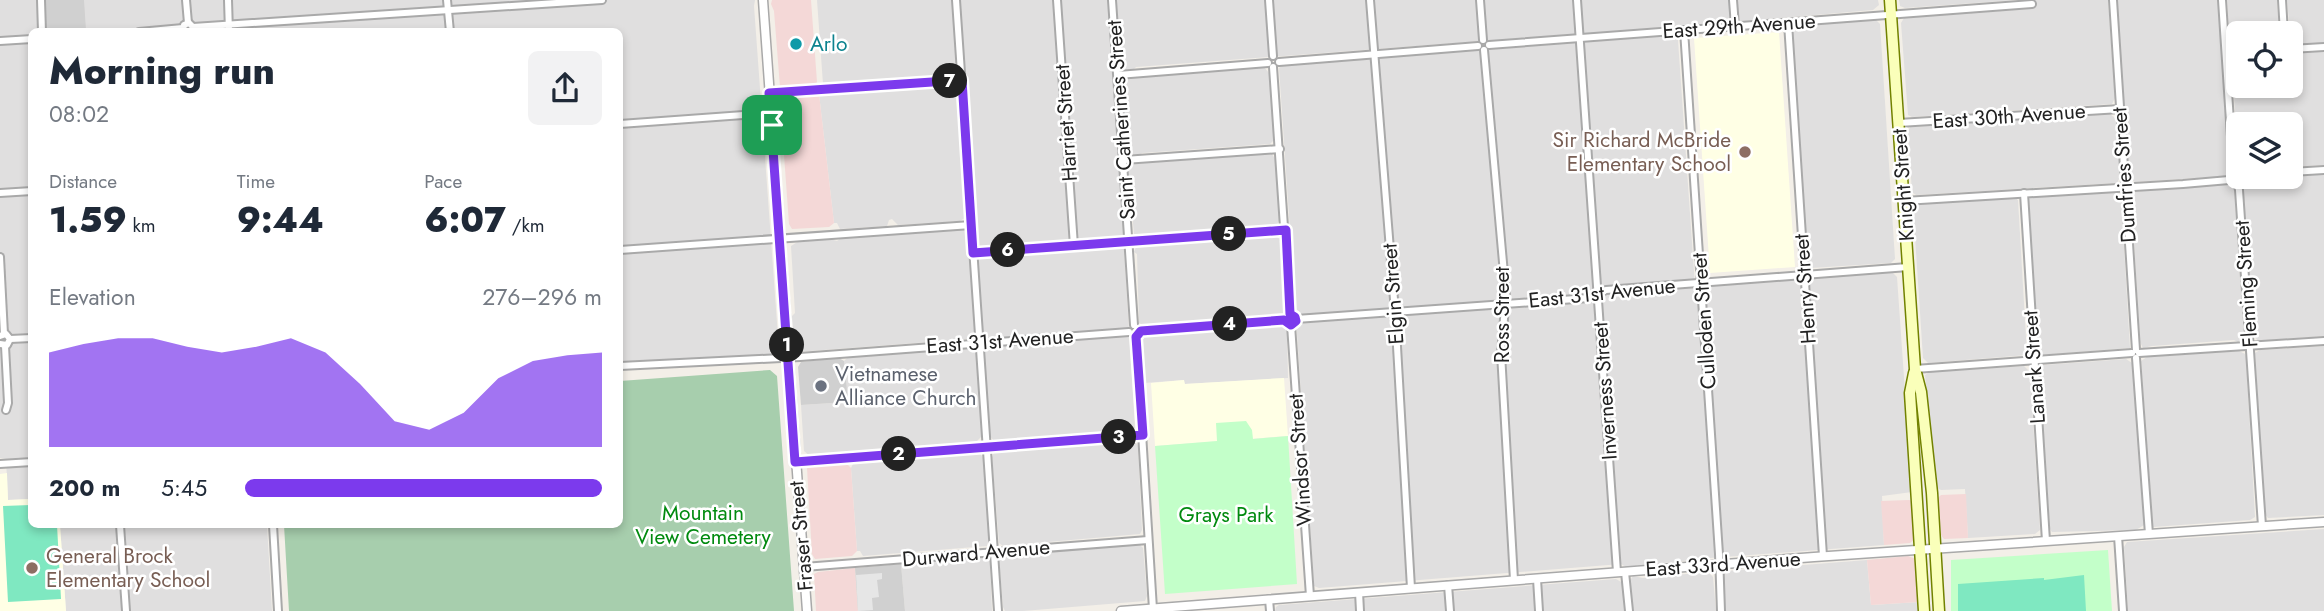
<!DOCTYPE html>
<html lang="en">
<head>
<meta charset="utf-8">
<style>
  body { margin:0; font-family:Jost,sans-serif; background:#f2f2f3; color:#1f2937; height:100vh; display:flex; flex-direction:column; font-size:26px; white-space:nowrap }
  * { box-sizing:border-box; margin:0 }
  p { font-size:23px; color:#747a83 }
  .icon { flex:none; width:38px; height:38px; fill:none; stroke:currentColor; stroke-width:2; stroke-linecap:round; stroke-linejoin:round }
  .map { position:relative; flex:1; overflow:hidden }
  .side { position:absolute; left:28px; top:28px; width:595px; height:500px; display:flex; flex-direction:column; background:#fff; border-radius:10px; box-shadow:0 4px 10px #0003 }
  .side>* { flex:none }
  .tools { position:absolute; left:2226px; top:21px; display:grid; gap:14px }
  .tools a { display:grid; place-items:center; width:77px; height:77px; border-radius:10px; background:#fff; box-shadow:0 4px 10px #0003; font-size:35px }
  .pin { position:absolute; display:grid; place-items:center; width:60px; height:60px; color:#fff; margin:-30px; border-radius:14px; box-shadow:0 4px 10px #0006 }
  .km { position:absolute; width:35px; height:35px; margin:-18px; border-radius:50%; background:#222; color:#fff; font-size:19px; line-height:35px; text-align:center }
  .round { display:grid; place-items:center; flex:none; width:74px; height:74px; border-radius:10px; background:#f2f2f3 }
  .overview { display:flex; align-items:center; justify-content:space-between; height:119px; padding:0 21px }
  h1 { font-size:38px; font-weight:800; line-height:52px }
  .metrics { display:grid; grid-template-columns:repeat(3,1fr); gap:10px; height:119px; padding:7px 21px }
  .metrics div { display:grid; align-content:center }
  .metrics b { font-size:35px; font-weight:800 }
  .metrics small { font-size:19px; font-weight:400 }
  .metrics p { font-size:19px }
  .chart { height:196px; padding:14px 21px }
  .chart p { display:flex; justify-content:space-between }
  .chart svg { width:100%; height:126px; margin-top:7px; fill:#7c3aed; opacity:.7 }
  ul { padding:0 21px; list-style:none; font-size:23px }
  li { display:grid; grid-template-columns:112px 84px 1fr; align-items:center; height:52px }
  li i { height:18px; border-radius:9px; background:#7c3aed }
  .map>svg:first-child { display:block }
  .residential { fill:#e0dfdf }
  .commercial { fill:#f4d8d7 }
  .education { fill:#ffffe5 }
  .religious { fill:#d0d0d0 }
  .cemetery { fill:#a7cead }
  .park { fill:#c3ffc9 }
  .pitch { fill:#7fe8c1 }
  .parking { fill:#e6e6e6 }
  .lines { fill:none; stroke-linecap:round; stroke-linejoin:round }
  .minor-casing { stroke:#a9a9a9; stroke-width:10 }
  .tertiary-casing { stroke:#a9a9a9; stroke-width:11 }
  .secondary-casing { stroke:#728200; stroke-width:13 }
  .minor { stroke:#fff; stroke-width:6 }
  .tertiary { stroke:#fff; stroke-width:8 }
  .secondary { stroke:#faffba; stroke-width:10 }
  .route-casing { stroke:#fff; stroke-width:14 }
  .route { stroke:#7c3aed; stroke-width:9 }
  .culture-dot { fill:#0f9aa8; stroke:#fff; stroke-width:2.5 }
  .education-dot { fill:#8d6e63; stroke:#fff; stroke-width:2.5 }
  .worship-dot { fill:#6b7280; stroke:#fff; stroke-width:2.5 }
  .labels { text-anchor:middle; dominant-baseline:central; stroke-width:5; stroke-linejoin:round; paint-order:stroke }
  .street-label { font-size:21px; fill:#222; stroke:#fff }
  .culture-label { font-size:21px; fill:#0d838f; stroke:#fff; text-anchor:start }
  .education-label { font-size:21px; fill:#785e54; stroke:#fff; text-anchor:end }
  .worship-label { font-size:21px; fill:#5b616d; stroke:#fff; text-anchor:start }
  .park-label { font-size:21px; fill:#018a0f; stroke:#fff }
</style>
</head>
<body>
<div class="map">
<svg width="2324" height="611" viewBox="0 0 2324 611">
  <rect width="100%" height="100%" fill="#f3efe8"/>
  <!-- residential -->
  <g class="residential">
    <path d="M0,0H755L754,6L779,350L768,355L620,362V32H32L31,499L8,500L6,459L0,458Z"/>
    <path d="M817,0H1878L1879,5L1873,10L1721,23L1136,67L1134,69L1126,70L1121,65L1113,66L1135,429L1003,443L994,441L990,436L981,437L975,443L810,456L804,451L801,405L847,402L844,361L847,358L968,348L969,339L797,352L794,348L792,316L795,313L791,246L799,241L830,239L837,241L841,238L976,228L967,76L823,84Z"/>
    <path d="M1899,0H2017L1905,8L1900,6Z"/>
    <path d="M2027,0H2108L2115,98L2112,104L1912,117L1908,115L1901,23L1904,18L2027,9Z"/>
    <path d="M2117,0H2218L2229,176L2135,182L2129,179Z"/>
    <path d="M2227,0H2277L2279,33H2238V49H2233L2230,47Z"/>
    <path d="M2287,0H2324V43L2295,45L2291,43Z"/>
    <path d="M1875,19L1880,24L1895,259L1891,263L1811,268L1808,265L1792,30L1795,25Z"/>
    <path d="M1673,35L1678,40L1695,286L1892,272L1897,277L1912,492L1882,496L1884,545L1710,558L1626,567L1621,564L1319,588L1314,586L1279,68L1282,66Z"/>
    <path d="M2324,51V165L2291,167V124H2238V170L2232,59L2238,56V86H2291V53Z"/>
    <path d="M1264,67L1269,73L1274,140L1270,144L1142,153L1140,155L1129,154L1121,90L1123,79Z"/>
    <path d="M952,84L959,88L966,217L960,221L898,225L892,219L889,220L887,226L840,229L837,223H834L819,94L877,89L883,91L889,88Z"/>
    <path d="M2110,114L2116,119L2120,177L2117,183L1916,195L1912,192L1908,132L1910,127Z"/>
    <path d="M1272,154L1275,159L1280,219L1277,225L1139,236L1134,234L1129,178L1127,176V168L1131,164Z"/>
    <path d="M2324,174V336L2258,341L2253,335L2243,183L2248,179Z"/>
    <path d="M2227,184L2234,187L2244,338L2238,342L2234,340L2152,346L2143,348L2140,342L2131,192Z"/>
    <path d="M2114,191L2121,195L2130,348L2041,355L2037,351L2027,201L2032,196Z"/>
    <path d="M2014,197L2018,200L2027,355L1928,363L1923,358L1913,206L1917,203Z"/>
    <path d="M1277,236L1280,240L1286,308L1283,314L1146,326L1139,323L1137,254L1134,252L1136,247Z"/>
    <path d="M1278,325H1282L1287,331L1288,378L1184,384V380L1144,383L1141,342L1144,335Z"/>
    <path d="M2324,346V515L2268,518L2265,514L2255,353L2260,350Z"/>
    <path d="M2239,351L2245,354L2246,357L2255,517L2250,520L2153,527L2141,361L2147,357Z"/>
    <path d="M2126,359L2132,363L2144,525L2136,530L2052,532L2050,529L2039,368L2043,365Z"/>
    <path d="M2024,366L2030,372L2040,530L2035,534L1968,538L1965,489L1941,490L1937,488L1925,375L1930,372Z"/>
    <path d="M1125,439L1132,440L1138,445L1142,530L1140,534L1003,546L999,543L992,457L994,452Z"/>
    <path d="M980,453L983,458L989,538L987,546L863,556L860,551H857L851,468L854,462Z"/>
    <path d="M60,525H267L272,611H66Z"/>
    <path d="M2324,529V611H2128L2124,547L2127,542Z"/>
    <path d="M1140,545L1143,548L1147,596L1145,601L1023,611H1005L1003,607L999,560L1002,555Z"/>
    <path d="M986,557L990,561L992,611H905L901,564Z"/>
    <path d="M1867,560L1871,605L1919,602V611H1724L1722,576L1726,571Z"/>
    <path d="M1708,572L1713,577L1716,611H1633L1629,582L1633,576L1643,578Z"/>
    <path d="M1616,579L1623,583L1624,611H1275L1276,607L1279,605Z"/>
  </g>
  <!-- commercial -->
  <g class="commercial">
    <path d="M772,0H811L817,82L815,85L780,87L774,11L771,4Z"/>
    <path d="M819,94L834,223L829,227L792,229L789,224L780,100L786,96Z"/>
    <path d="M846,463L851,468L857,551L852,556L815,559L812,554L807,468L812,465Z"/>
    <path d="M1966,494L1968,538L1944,539L1941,535L1938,498L1941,495Z"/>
    <path d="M1909,500L1913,501L1915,539L1910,543L1884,545L1881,501Z"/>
    <path d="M1908,556L1916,559L1919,602L1871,605L1867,560Z"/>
    <path d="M855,568L858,611H816L814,574L818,572Z"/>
  </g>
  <!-- education -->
  <g class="education">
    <path d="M1779,32L1795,267L1710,273L1694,38Z"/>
    <path d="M1284,378L1288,436L1155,446L1151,383L1184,380L1185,384Z"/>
    <path d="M7,473L8,500L31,499L32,525H60L66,611H0V474Z"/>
  </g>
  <!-- religious -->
  <g class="religious">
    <path d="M44,0H84L86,30L48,31L46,28Z"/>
    <path d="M839,358L844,361L848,402L801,405L798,367L801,362Z"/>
    <path d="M901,564L905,611H858L855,568Z"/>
  </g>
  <!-- cemetery -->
  <path class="cemetery" d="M770,370L777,376L794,611H289L284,525H620V381Z"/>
  <!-- park -->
  <g class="park">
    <path d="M1246,421L1252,430L1253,439L1288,436L1297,584L1165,594L1155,446L1217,441L1216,423Z"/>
    <path d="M2108,550L2112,611H1951V560Z"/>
  </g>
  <!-- pitch -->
  <g class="pitch">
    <path d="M31,505L32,525H57L61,599L8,602L3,506Z"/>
    <path d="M2084,575L2086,611H1958V584L2044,578V580Z"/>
  </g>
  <!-- parking -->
  <path class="parking" d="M882,573V579L877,580L879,597L872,598L873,610L858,611L856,575Z"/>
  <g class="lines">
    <defs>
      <g id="minor">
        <path d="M41,0L42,32"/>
        <path d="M186,0L188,23"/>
        <path d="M228,0L229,32"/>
        <path d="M447,0L450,32"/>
        <path d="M956,0L998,611"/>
        <path d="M1057,0L1074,246"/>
        <path d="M1112,0L1134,325"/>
        <path d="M1269,0L1273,56"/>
        <path d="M1370,0L1395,312L1411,588"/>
        <path d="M1480,0L1483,40"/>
        <path d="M1577,0L1617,572"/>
        <path d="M1733,0L1735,26"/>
        <path d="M2113,0L2136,350"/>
        <path d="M2222,0L2233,167L2239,190L2262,526"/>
        <path d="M2282,0L2284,33"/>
        <path d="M1788,23L1823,556"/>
        <path d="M193,27L602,0"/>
        <path d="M183,30L184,25L189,23L193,27L191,32"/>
        <path d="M1684,30L1719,554L1721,611"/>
        <path d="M139,32L183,28"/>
        <path d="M0,41L32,39"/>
        <path d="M1489,45L2032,4"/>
        <path d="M2291,49L2324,47"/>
        <path d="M1484,50L1506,296L1501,353L1514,580"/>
        <path d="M2226,54L2238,53"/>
        <path d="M1279,62L1478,46"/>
        <path d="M1273,67L1290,314"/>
        <path d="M1118,75L1268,63"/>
        <path d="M769,93L962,80"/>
        <path d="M1899,123L2120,109"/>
        <path d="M620,124L771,113"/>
        <path d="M1124,160L1280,149"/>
        <path d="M2291,172L2324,170"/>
        <path d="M0,193L32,191"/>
        <path d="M2024,193L2046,541"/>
        <path d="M1904,201L2183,184L2229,180L2238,176"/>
        <path d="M620,250L971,225"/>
        <path d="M973,253L1285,230"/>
        <path d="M0,257L4,334"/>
        <path d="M1296,319L1589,298L1606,290L1908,267"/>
        <path d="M1291,325L1310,596"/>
        <path d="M1141,331L1285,320"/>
        <path d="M0,336L6,334L10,339L7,345L0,344"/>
        <path d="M1136,337L1153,609"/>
        <path d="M10,339L32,338"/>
        <path d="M5,346L8,403L6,410"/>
        <path d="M2139,353L2324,341"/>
        <path d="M2136,358L2149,534"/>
        <path d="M620,366L800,357L1129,332"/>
        <path d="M1915,369L2132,353"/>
        <path d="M795,462L1143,435"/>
        <path d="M0,464L32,462"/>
        <path d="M120,525L126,611"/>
        <path d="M273,525L278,611"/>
        <path d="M2118,536L2123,611"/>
        <path d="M804,567L1148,540"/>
        <path d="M1625,572L1629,611"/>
        <path d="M1537,579L1539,611"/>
        <path d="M1448,585L1450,611"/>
        <path d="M1359,592L1360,611"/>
        <path d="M1269,599L1270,611"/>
      </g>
      <g id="tertiary">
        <path d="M763,0L807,611"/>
        <path d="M1121,611L1814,557L2324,522"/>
      </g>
      <g id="secondary">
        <path d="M1890,0L1915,369L1921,392L1932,493L1939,611"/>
        <path d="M1914,373L1910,393L1924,611"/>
      </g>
    </defs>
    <!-- minor casing -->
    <use href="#minor" class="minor-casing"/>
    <!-- tertiary casing -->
    <use href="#tertiary" class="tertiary-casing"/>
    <!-- secondary casing -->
    <use href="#secondary" class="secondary-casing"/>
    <!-- minor -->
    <use href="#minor" class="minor"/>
    <!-- tertiary -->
    <use href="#tertiary" class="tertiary"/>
    <!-- secondary -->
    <use href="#secondary" class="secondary"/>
  </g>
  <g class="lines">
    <defs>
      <path id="route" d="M962,80L973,253L1286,230L1290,314L1295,317L1296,321L1291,325L1284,320L1141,331L1136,337L1143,435L795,462L769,93Z"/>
    </defs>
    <!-- route casing -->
    <use href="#route" class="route-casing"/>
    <!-- route -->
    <use href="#route" class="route"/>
  </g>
  <!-- markers -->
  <circle class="culture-dot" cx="796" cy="44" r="7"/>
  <g class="education-dot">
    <circle cx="1745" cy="152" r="7"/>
    <circle cx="32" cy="568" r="7"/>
  </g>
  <circle class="worship-dot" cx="821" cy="386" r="7"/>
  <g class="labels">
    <!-- street labels -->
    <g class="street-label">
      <text transform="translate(1739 26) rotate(-4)">East 29th Avenue</text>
      <text transform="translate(2009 116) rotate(-4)">East 30th Avenue</text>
      <text transform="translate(1121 120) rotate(-94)">Saint Catherines Street</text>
      <text transform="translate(1066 123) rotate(-94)">Harriet Street</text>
      <text transform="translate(2124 175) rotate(-94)">Dumfries Street</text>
      <text transform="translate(1903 185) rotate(-94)">Knight Street</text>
      <text transform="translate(2246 284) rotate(-94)">Fleming Street</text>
      <text transform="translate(1805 289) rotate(-94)">Henry Street</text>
      <text transform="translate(1602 293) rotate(-6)">East 31st Avenue</text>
      <text transform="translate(1393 294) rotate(-94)">Elgin Street</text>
      <text transform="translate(1502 315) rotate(-90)">Ross Street</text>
      <text transform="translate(1704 321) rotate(-94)">Culloden Street</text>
      <text transform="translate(1000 341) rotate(-4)">East 31st Avenue</text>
      <text transform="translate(2034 367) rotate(-94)">Lanark Street</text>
      <text transform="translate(1605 391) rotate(-94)">Inverness Street</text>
      <text transform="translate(1300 460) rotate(-94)">Windsor Street</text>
      <text transform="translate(801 536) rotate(-95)">Fraser Street</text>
      <text transform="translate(976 553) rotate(-5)">Durward Avenue</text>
      <text transform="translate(1723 564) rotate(-4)">East 33rd Avenue</text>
    </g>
    <!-- culture labels -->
    <g class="culture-label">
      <text x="810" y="44">Arlo</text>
    </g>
    <!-- education labels -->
    <g class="education-label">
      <text x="1731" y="140">Sir Richard McBride<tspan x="1731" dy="24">Elementary School</tspan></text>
      <text x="46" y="556" text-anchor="start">General Brock<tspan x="46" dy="24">Elementary School</tspan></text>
    </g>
    <!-- worship labels -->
    <g class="worship-label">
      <text x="835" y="374">Vietnamese<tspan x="835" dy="24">Alliance Church</tspan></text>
    </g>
    <!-- park labels -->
    <g class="park-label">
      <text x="703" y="513">Mountain<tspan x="703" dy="24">View Cemetery</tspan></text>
      <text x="1226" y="515">Grays Park</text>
    </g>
  </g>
</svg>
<div class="tools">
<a><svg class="icon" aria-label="locate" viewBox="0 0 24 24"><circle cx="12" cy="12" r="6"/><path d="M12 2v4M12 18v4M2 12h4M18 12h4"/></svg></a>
<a><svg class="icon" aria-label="layers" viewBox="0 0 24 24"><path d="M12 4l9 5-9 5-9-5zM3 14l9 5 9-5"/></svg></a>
</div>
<div class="pin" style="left:772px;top:125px;background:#1e9e55"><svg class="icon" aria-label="arrive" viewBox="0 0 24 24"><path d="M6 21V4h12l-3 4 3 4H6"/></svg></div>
<b class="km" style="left:787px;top:345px">1</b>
<b class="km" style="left:899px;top:454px">2</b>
<b class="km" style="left:1119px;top:437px">3</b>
<b class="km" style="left:1230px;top:324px">4</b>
<b class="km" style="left:1229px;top:234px">5</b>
<b class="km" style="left:1008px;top:250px">6</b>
<b class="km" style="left:950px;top:81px">7</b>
<section class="side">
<div class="overview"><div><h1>Morning run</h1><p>08:02</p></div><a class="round"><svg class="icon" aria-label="share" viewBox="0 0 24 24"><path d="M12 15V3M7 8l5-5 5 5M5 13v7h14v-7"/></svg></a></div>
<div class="metrics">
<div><p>Distance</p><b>1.59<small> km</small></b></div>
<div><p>Time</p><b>9:44</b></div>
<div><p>Pace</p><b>6:07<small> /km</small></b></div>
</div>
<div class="chart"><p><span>Elevation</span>276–296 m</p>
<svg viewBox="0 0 160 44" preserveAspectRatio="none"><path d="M0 44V11L10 8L20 6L30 6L40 9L50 11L60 9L70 6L80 11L90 22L100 35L110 38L120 32L130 20L140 14L150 12L160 11V44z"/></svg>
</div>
<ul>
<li><b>200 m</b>5:45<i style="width:100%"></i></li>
</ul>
</section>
</div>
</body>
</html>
